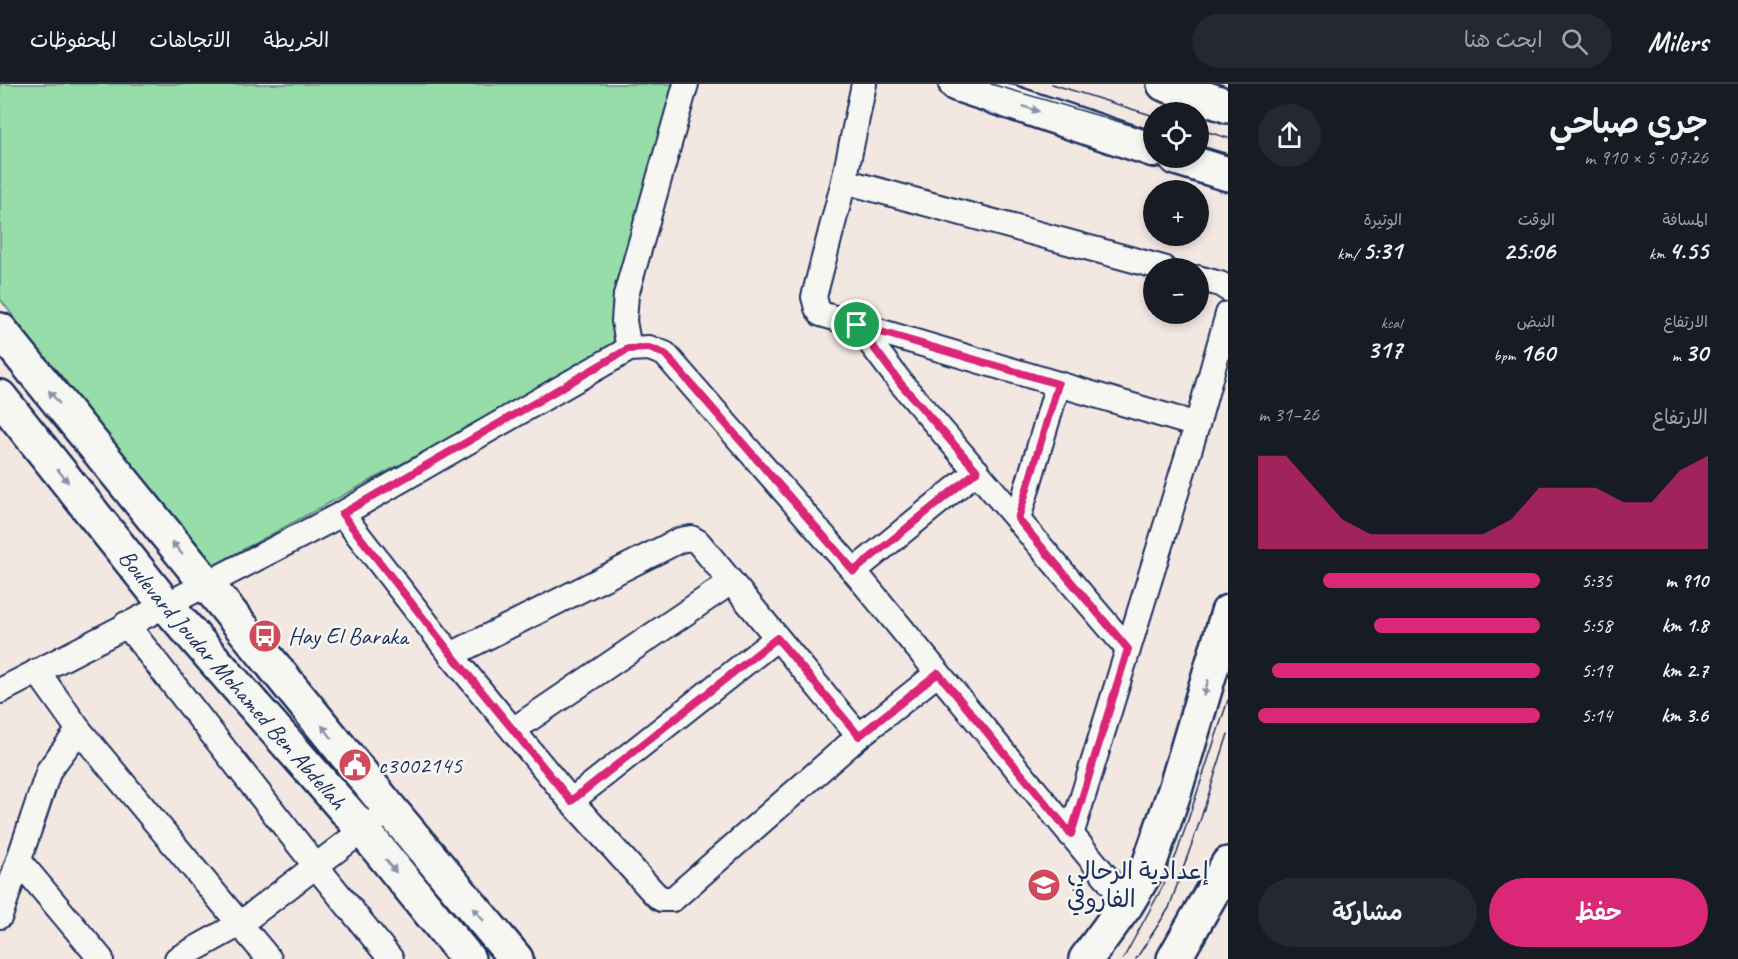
<!DOCTYPE html>
<html lang="ar">
<head>
<meta charset="utf-8">
<style>
  body { margin:0; font-family:Caveat,"Playpen Sans Arabic",sans-serif; background:#242831; color:#f1f3f6; direction:rtl; height:100vh; display:flex; flex-direction:column; font-size:22px; white-space:nowrap }
  * { box-sizing:border-box; margin:0 }
  p { font-size:20px; color:#9ea1a6 }
  .icon { flex:none; width:33px; height:33px; fill:none; stroke:currentColor; stroke-width:2; stroke-linecap:round; stroke-linejoin:round }
  .map { position:relative; flex:1; overflow:hidden; direction:ltr }
  .drawer { display:flex; flex-direction:column; background:#171b24; width:510px }
  .drawer>* { flex:none }
  .buttons { position:absolute; left:1143px; top:18px; display:grid; gap:12px }
  .buttons a { display:grid; place-items:center; width:66px; height:66px; border-radius:50%; background:#171b24; box-shadow:0 3px 9px #0003; font-size:30px }
  .pin { position:absolute; display:grid; place-items:center; width:51px; height:51px; color:#fff; margin:-26px; border:3px solid #fff; border-radius:50%; box-shadow:0 2px 6px #0007 }
  .round { display:grid; place-items:center; flex:none; width:63px; height:63px; border-radius:32px; background:#242831 }
  .overview { display:flex; align-items:center; justify-content:space-between; height:102px; padding:0 30px }
  h1 { font-size:33px; font-weight:600; line-height:45px }
  .stats { display:grid; grid-template-columns:repeat(3,1fr); gap:9px; height:102px; padding:6px 30px }
  .stats div { display:grid; align-content:center }
  .stats b { font-size:26px; font-weight:600 }
  .stats small { font-size:16px; font-weight:400 }
  .stats p { font-size:16px }
  .chart { height:168px; padding:12px 30px }
  .chart p { display:flex; justify-content:space-between }
  .chart svg { width:100%; height:108px; margin-top:6px; fill:#db2777; opacity:.7 }
  .button { display:flex; gap:12px; margin-top:auto; padding:12px 30px }
  .button a { flex:1; height:69px; border-radius:36px; background:#db2777; color:#fff; font-size:24px; font-weight:600; line-height:69px; text-align:center }
  .button a+a { background:#242831; color:#f1f3f6 }
  ul { padding:0 30px; list-style:none; font-size:20px }
  li { display:grid; grid-template-columns:96px 72px 1fr; align-items:center; height:45px }
  li i { height:15px; border-radius:8px; background:#db2777 }
  header { display:flex; align-items:center; gap:36px; box-sizing:border-box; height:84px; padding:0 30px; background:#171b24; border-bottom:2px solid #363941 }
  header strong { font-size:28px }
  nav { display:flex; gap:33px; margin-inline-start:auto; font-size:21px }
  .search { width:420px; height:54px; background:#242831; display:flex; align-items:center; gap:15px; box-sizing:border-box; padding:0 21px; border-radius:33px; color:#9ea1a6; font-size:22px }
  main { display:flex; flex:1; min-height:0 }
  .map>svg:first-child { display:block }
  .green { fill:#96ddaa; stroke:#588684; stroke-width:1.5 }
  .lines { fill:none; stroke-linecap:round; stroke-linejoin:round }
  .minor-casing { stroke:#1b2f5e; stroke-width:28 }
  .secondary-casing { stroke:#1b2f5e; stroke-width:38 }
  .primary-casing { stroke:#1b2f5e; stroke-width:38 }
  .minor { stroke:#f6f6f2; stroke-width:24 }
  .secondary { stroke:#f6f6f2; stroke-width:33 }
  .primary { stroke:#f6f6f2; stroke-width:33 }
  .tram { stroke:#1b2f5e; stroke-width:1.5 }
  .oneway { fill:#8892a8 }
  .route-casing { stroke:#fff; stroke-width:12 }
  .route { stroke:#db2777; stroke-width:8 }
  .labels { text-anchor:middle; dominant-baseline:central; stroke-width:5; stroke-linejoin:round; paint-order:stroke }
  .poi-label { font-size:24px; fill:#1b2f5e; stroke:#f6f6f2; text-anchor:start }
  .street-label { font-size:24px; fill:#1b2f5e; stroke:#f6f6f2 }
</style>
</head>
<body>
<header>
<strong>Milers</strong>
<div class="search"><svg class="icon" aria-label="search" viewBox="0 0 24 24"><circle cx="10" cy="10" r="6"/><path d="M15 15l6 6"/></svg>ابحث هنا</div>
<nav><a>الخريطة</a><a>الاتجاهات</a><a>المحفوظات</a></nav>
</header>
<main>
<section class="drawer">
<div class="overview"><div><h1>جري صباحي</h1><p>07:26 · 5 × 910 m</p></div><a class="round"><svg class="icon" aria-label="share" viewBox="0 0 24 24"><path d="M12 15V3M7 8l5-5 5 5M5 13v7h14v-7"/></svg></a></div>
<div class="stats">
<div><p>المسافة</p><b>4.55<small> km</small></b></div>
<div><p>الوقت</p><b>25:06</b></div>
<div><p>الوتيرة</p><b>5:31<small> /km</small></b></div>
</div>
<div class="stats">
<div><p>الارتفاع</p><b>30<small> m</small></b></div>
<div><p>النبض</p><b>160<small> bpm</small></b></div>
<div><p>kcal</p><b>317</b></div>
</div>
<div class="chart"><p><span>الارتفاع</span>26–31 m</p>
<svg viewBox="0 0 160 44" preserveAspectRatio="none"><path d="M0 44V6L10 6L20 19L30 32L40 38L50 38L60 38L70 38L80 38L90 32L100 19L110 19L120 19L130 25L140 25L150 12L160 6V44z"/></svg>
</div>
<ul>
<li><b>910 m</b>5:35<i style="width:77%"></i></li>
<li><b>1.8 km</b>5:58<i style="width:59%"></i></li>
<li><b>2.7 km</b>5:19<i style="width:95%"></i></li>
<li><b>3.6 km</b>5:14<i style="width:100%"></i></li>
</ul>
<div class="button"><a>حفظ</a><a>مشاركة</a></div>
</section>
<div class="map">
<svg width="1228" height="875" viewBox="0 0 1228 875">
  <rect width="100%" height="100%" fill="#f3e7e2"/>
  <filter id="ink" filterUnits="userSpaceOnUse"><feTurbulence type="fractalNoise" baseFrequency=".0167" numOctaves="2"/><feDisplacementMap in="SourceGraphic" scale="12" xChannelSelector="R" yChannelSelector="G"/><feConvolveMatrix kernelMatrix="1 2 1 2 8 2 1 2 1" color-interpolation-filters="sRGB"/></filter>
  <g filter="url(#ink)">
    <!-- green -->
    <path class="green" d="M0,0H674L615,264L207,485L0,215Z"/>
    <g class="lines">
      <defs>
        <g id="minor">
          <path d="M864,0L844,97L814,213L817,224L821,230L1197,341"/>
          <path d="M844,97L1163,184"/>
          <path d="M1198,194L1220,200L1228,205"/>
          <path d="M857,241L901,299L1128,565"/>
          <path d="M629,265L624,237L626,211L686,0"/>
          <path d="M342,430L451,571L571,717L654,809L661,815H673L859,652L938,589"/>
          <path d="M1018,435L1058,300"/>
          <path d="M854,487L977,387"/>
          <path d="M126,540L315,781L391,875"/>
          <path d="M451,571L680,456L691,454L698,458L859,652"/>
          <path d="M37,587L79,646L269,875"/>
          <path d="M0,607L342,430L629,265L649,264L665,270L854,487L1107,794L1126,821"/>
          <path d="M513,646L731,498"/>
          <path d="M571,717L777,554"/>
          <path d="M1071,751L1197,341L1228,230"/>
          <path d="M19,777L101,875"/>
          <path d="M0,832L49,686L79,646"/>
          <path d="M177,875L240,840L376,736"/>
        </g>
        <g id="secondary">
          <path d="M0,246L390,725L516,875"/>
          <path id="s1" d="M0,313L165,520L363,746L468,875"/>
        </g>
        <g id="primary">
          <path d="M956,0L1154,66"/>
          <path d="M1164,0L1228,22"/>
          <path d="M1176,74L1228,90"/>
          <path d="M1086,875L1126,821L1148,784L1175,706L1228,528"/>
          <path d="M1174,875L1228,780"/>
        </g>
      </defs>
      <!-- minor casing -->
      <use href="#minor" class="minor-casing"/>
      <!-- secondary casing -->
      <use href="#secondary" class="secondary-casing"/>
      <!-- primary casing -->
      <use href="#primary" class="primary-casing"/>
      <!-- minor -->
      <use href="#minor" class="minor"/>
      <!-- secondary -->
      <use href="#secondary" class="secondary"/>
      <!-- primary -->
      <use href="#primary" class="primary"/>
      <!-- tram -->
      <g class="tram">
        <path d="M991,0L1154,48"/>
        <path d="M1052,0L1154,32"/>
        <path d="M1198,45L1228,54"/>
        <path d="M1198,61L1228,70"/>
        <path d="M1123,875L1163,802L1177,769L1228,616"/>
        <path d="M1136,875L1169,824L1201,734L1228,650"/>
      </g>
    </g>
    <!-- one-way arrows -->
    <defs><path id="oneway-solid" d="M-6-.8H1V-3.2L6.5 0L1 3.2V.8H-6Z" transform="scale(1.5)"/></defs>
    <g class="oneway">
      <use href="#oneway-solid" transform="translate(1031 25) rotate(18)"/>
      <use href="#oneway-solid" transform="translate(54 313) rotate(-129)"/>
      <use href="#oneway-solid" transform="translate(63 392) rotate(51)"/>
      <use href="#oneway-solid" transform="translate(177 464) rotate(-129)"/>
      <use href="#oneway-solid" transform="translate(1206 604) rotate(106)"/>
      <use href="#oneway-solid" transform="translate(327 648) rotate(-129)"/>
      <use href="#oneway-solid" transform="translate(391 782) rotate(51)"/>
      <use href="#oneway-solid" transform="translate(478 830) rotate(-130)"/>
    </g>
  </g>
  <g class="lines" filter="url(#ink)">
    <defs>
      <path id="route" d="M857,241L1058,300L1018,435L1128,565L1071,750L938,589L859,652L777,554L571,717L452,571L342,430L628,265L649,264L665,270L854,487L977,387L901,300Z"/>
    </defs>
    <!-- route casing -->
    <use href="#route" class="route-casing"/>
    <!-- route -->
    <use href="#route" class="route"/>
  </g>
  <!-- icons -->
  <defs>
    <symbol id="bus-disc" viewBox="-11 -11 22 22"><circle r="9.5" fill="#d1495b" stroke="#f6f6f2"/><path d="M-5-6H5V4H4V6H2V4H-2V6H-4V4H-5ZM-3.5-4V0h7V-4ZM-3.5 1.2v1.5H-2V1.2ZM2 1.2v1.5H3.5V1.2Z" fill="#fff"/></symbol>
    <symbol id="civic-disc" viewBox="-11 -11 22 22"><circle r="9.5" fill="#d1495b" stroke="#f6f6f2"/><path d="M-.6-6.5H3V-4.5H.6V-3L4-1V1h2V6H-6V1h2V-1L-.6-3ZM-1.2 2.5V6h2.4V2.5Z" fill="#fff"/></symbol>
    <symbol id="school-disc" viewBox="-11 -11 22 22"><circle r="9.5" fill="#d1495b" stroke="#f6f6f2"/><path d="M0-5L7-2L0 1L-7-2ZM-4 1L0 2.5L4 1V4Q0 6-4 4Z" fill="#fff"/></symbol>
  </defs>
  <g fill-rule="evenodd">
    <use href="#bus-disc" x="246" y="533" width="38" height="38"/>
    <use href="#civic-disc" x="336" y="662" width="38" height="38"/>
    <use href="#school-disc" x="1025" y="782" width="38" height="38"/>
  </g>
  <g class="labels">
    <!-- poi labels -->
    <g class="poi-label">
      <text x="288" y="552">Hay El Baraka</text>
      <text x="378" y="681">c3002145</text>
      <text x="1067" y="787">إعدادية الرحالي<tspan x="1067" dy="28">الفاروقي</tspan></text>
    </g>
    <!-- street labels -->
    <g class="street-label">
      <text stroke="none"><textPath href="#s1" startOffset="366">Boulevard Joudar Mohamed Ben Abdellah</textPath></text>
    </g>
  </g>
</svg>
<div class="buttons">
<a><svg class="icon" aria-label="locate" viewBox="0 0 24 24"><circle cx="12" cy="12" r="6"/><path d="M12 2v4M12 18v4M2 12h4M18 12h4"/></svg></a>
<a>+</a>
<a>−</a>
</div>
<div class="pin" style="left:857px;top:241px;background:#1e9e55"><svg class="icon" aria-label="arrive" viewBox="0 0 24 24"><path d="M6 21V4h12l-3 4 3 4H6"/></svg></div>
</div>
</main>
</body>
</html>
